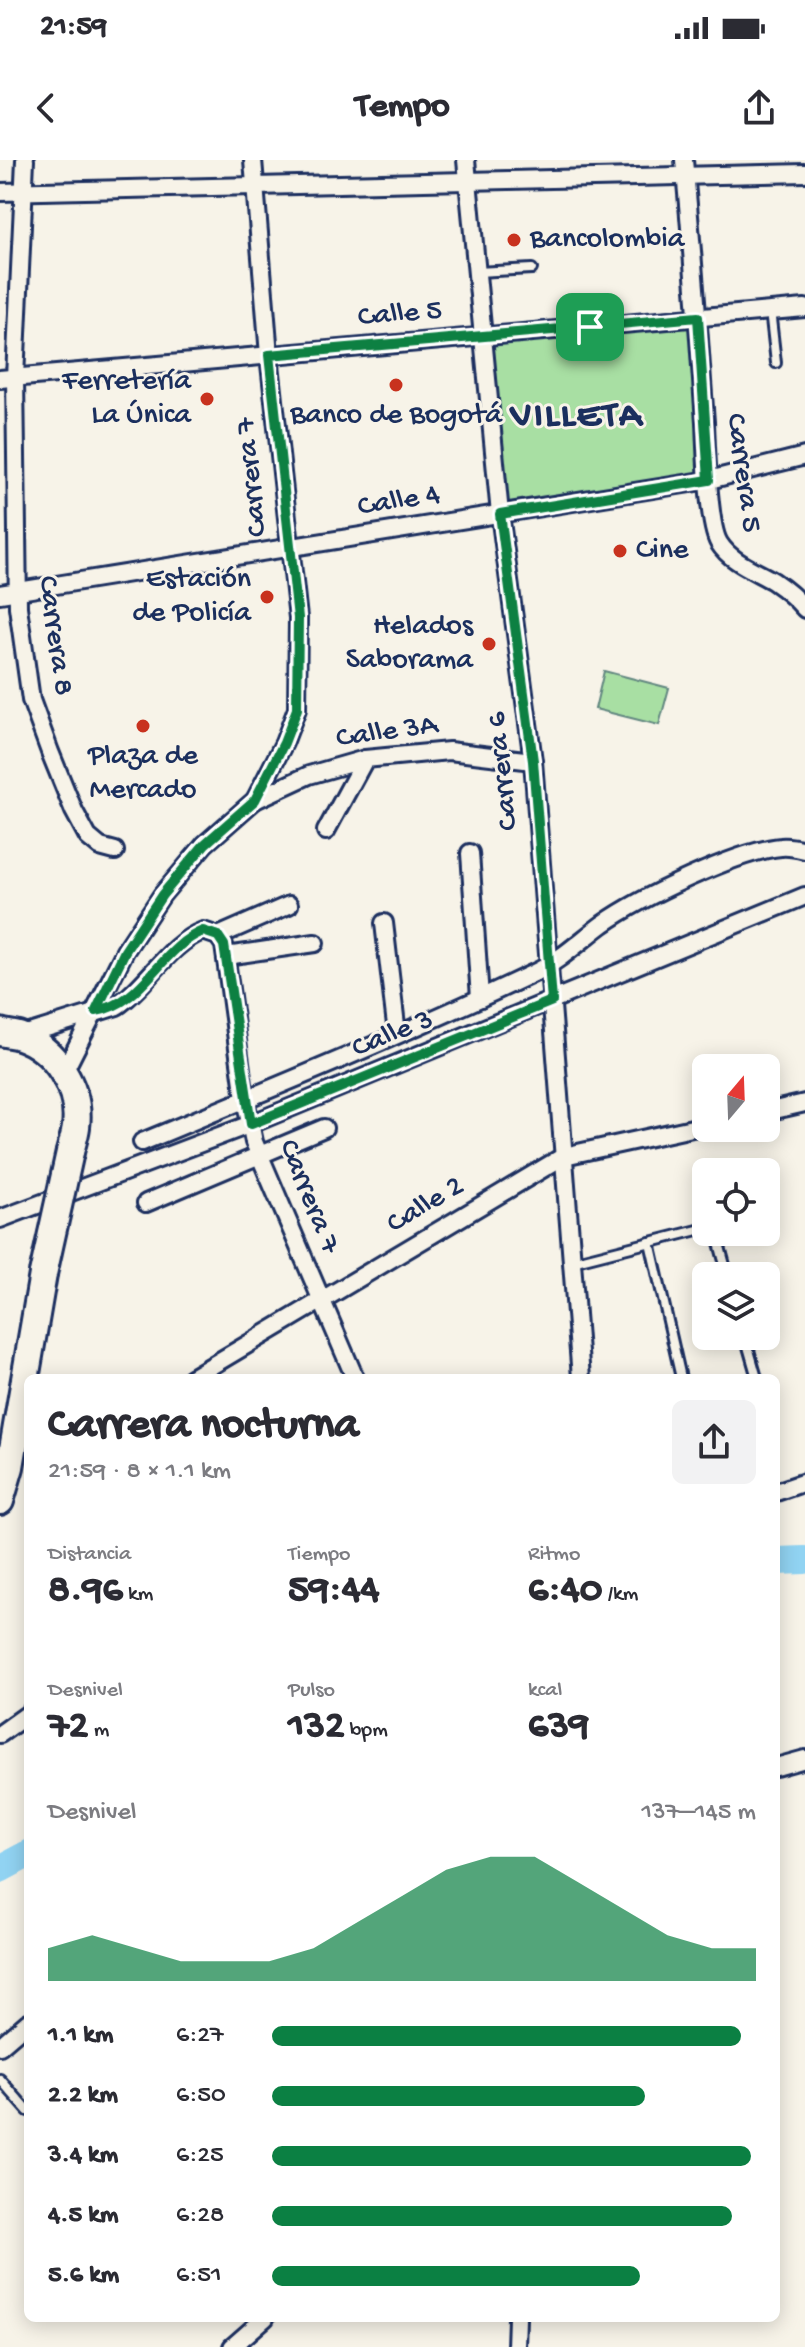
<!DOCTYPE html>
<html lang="es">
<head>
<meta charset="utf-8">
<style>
  body { margin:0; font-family:"Gochi Hand",sans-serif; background:#f2f2f3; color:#2b2b33; height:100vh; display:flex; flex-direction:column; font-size:30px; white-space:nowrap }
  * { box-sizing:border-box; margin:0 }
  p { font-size:26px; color:#7c7c81 }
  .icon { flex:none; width:44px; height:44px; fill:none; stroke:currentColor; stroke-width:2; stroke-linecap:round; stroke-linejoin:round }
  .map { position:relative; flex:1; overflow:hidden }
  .drawer { position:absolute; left:24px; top:1214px; width:756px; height:948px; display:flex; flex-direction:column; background:#fff; border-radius:12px; box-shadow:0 4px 20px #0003 }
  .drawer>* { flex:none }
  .needle { width:52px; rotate:19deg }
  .tools { position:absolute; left:692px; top:894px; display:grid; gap:16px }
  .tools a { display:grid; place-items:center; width:88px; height:88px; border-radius:12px; background:#fff; box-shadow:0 4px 20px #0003; font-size:40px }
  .pin { position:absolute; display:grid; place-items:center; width:68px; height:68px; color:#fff; margin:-34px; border-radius:16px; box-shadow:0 4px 12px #0006 }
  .round { display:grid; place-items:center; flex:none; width:84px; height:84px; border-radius:12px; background:#f2f2f3 }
  .head { display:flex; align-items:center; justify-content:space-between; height:136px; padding:0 24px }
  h1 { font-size:44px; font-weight:800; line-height:60px }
  .figures { display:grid; grid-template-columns:repeat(3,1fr); gap:12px; height:136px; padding:8px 24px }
  .figures div { display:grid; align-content:center }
  .figures b { font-size:40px; font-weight:800 }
  .figures small { font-size:22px; font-weight:400 }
  .figures p { font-size:22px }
  .chart { height:224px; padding:16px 24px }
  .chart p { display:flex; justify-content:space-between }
  .chart svg { width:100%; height:144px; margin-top:8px; fill:#0b8043; opacity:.7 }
  ul { padding:0 24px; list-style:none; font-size:26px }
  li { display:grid; grid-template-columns:128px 96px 1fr; align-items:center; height:60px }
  li i { height:20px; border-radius:10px; background:#0b8043 }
  .status { display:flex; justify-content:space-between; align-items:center; height:56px; padding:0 40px; background:#fff; direction:ltr }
  .status svg { height:22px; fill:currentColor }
  header { display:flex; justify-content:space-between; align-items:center; height:104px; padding:0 24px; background:#fff; font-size:36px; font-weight:800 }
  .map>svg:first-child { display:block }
  .green { fill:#a8dfa3; stroke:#628780; stroke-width:2 }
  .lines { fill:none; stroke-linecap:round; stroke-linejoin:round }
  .river { stroke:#91d3f2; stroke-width:28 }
  .lane-casing { stroke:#1b2f5e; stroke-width:14 }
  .street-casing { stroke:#1b2f5e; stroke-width:22 }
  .primary-casing { stroke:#1b2f5e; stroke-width:32 }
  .lane { stroke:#f7f3e8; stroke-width:8 }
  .street { stroke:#f7f3e8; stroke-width:16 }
  .primary { stroke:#f7f3e8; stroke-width:26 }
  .primary-bridge-casing { stroke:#1b2f5e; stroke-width:32; stroke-linecap:butt }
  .primary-bridge { stroke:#f7f3e8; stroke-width:26 }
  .route-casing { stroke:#fff; stroke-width:16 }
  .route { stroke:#0b8043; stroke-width:10 }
  .poi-dot { fill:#c8321e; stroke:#f7f3e8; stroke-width:3 }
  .labels { text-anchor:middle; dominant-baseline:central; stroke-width:6; stroke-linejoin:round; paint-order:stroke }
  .poi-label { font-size:30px; fill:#1b2f5e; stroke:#f7f3e8; text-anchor:end }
  .street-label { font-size:30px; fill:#1b2f5e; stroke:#f7f3e8 }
  .district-label { font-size:38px; font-weight:bold; letter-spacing:2px; fill:#1b2f5e; stroke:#f7f3e8 }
</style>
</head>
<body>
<div class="status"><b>21:59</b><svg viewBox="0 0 49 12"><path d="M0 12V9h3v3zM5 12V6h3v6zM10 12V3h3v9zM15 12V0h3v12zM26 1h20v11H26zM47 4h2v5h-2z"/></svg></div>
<header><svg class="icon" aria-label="back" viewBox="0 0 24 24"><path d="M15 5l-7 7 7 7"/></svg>Tempo<svg class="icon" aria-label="share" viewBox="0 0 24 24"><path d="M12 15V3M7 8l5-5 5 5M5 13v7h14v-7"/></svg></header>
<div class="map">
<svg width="805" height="2187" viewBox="0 0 805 2187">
  <rect width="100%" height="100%" fill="#f7f3e8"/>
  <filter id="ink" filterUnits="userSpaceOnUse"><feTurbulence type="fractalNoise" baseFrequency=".0125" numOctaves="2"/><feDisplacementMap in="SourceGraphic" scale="16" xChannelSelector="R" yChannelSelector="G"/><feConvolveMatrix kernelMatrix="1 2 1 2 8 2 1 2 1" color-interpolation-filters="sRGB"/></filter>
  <g filter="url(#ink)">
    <!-- green -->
    <g class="green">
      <path d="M698,157L709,320L500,354L482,176Z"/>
      <path d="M604,511L669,528L659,565L595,549Z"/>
    </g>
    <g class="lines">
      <!-- river -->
      <g class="river">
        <path d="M776,1401L805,1400"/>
        <path d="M0,1709L28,1694"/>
      </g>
      <defs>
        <g id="lane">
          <path d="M477,112L532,109"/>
          <path d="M770,150L776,203"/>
          <path d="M716,1072L728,1116"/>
          <path d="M650,1082L681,1218"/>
          <path d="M572,1102L706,1068"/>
          <path d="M745,1176L757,1218"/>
          <path d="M0,1919L28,1951"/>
        </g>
        <g id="street">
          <path d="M25,0L15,218L18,447L31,540L50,592L74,651L88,677L100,687L115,691"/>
          <path d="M466,0L500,354L533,601L581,1218"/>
          <path d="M684,0C692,87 699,174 705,262C706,286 708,365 719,383C731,402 754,410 773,421C785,429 796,438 805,449"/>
          <path d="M0,32L805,13"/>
          <path d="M0,219L805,148"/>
          <path d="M0,434L709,320L805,296"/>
          <path d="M255,640L309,615L365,599L449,591L533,601"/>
          <path d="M326,671L365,599"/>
          <path d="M470,693L480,838"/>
          <path d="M384,763L397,874"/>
          <path d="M218,776L224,785L245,939L254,982L355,1218"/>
          <path d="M226,796L315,783"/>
          <path d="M20,876L117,846C148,825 168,784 203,771L218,776L289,745"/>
          <path d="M64,912L125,791L162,735L205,684L255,640L284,583L297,549L298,458L269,195L253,0"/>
          <path d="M766,952L805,943"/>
          <path d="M142,982C273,928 405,874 534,813C560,801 580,781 603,764C640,738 737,691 781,687C789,686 797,688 805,690"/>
          <path d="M146,1043L324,968"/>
          <path d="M0,1059L251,964L805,736"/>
          <path d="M191,1218L564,996L706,965"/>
          <path d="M776,1332L805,1322"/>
          <path d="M0,1574L28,1554"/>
          <path d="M776,1607L805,1599"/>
          <path d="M0,1886L28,1862"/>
          <path d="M232,2187L265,2158"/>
          <path d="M516,2187L517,2158"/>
        </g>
        <g id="primary">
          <path d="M0,872C6,874 13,874 19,876C55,888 81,929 76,967C75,975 72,984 70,992"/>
          <path d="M0,1341L10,1307L43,1114"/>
        </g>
      </defs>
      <!-- lane casing -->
      <use href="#lane" class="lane-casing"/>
      <!-- street casing -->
      <use href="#street" class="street-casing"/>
      <!-- primary casing -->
      <use href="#primary" class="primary-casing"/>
      <!-- lane -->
      <use href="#lane" class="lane"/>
      <!-- street -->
      <use href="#street" class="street"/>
      <!-- primary -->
      <use href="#primary" class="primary"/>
      <defs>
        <path id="primary-bridge" d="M43,1114L70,992"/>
      </defs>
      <!-- primary-bridge casing -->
      <use href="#primary-bridge" class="primary-bridge-casing"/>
      <!-- primary-bridge -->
      <use href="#primary-bridge" class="primary-bridge"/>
    </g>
  </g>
  <g class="lines" filter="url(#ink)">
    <defs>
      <path id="route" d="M698,157L709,320L500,354L533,601L552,841L251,964L224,785L218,776L203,771C160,788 144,844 96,851L125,791L162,735L205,684L255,640L284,583L297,549L298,458L269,195Z"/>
    </defs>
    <!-- route casing -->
    <use href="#route" class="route-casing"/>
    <!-- route -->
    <use href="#route" class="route"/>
  </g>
  <!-- markers -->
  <g class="poi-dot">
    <circle cx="514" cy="80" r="8"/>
    <circle cx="396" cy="225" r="8"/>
    <circle cx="207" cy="239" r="8"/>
    <circle cx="620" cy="391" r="8"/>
    <circle cx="267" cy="437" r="8"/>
    <circle cx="489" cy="484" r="8"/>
    <circle cx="143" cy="566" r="8"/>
  </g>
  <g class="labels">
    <!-- poi labels -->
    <g class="poi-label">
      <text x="530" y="80" text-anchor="start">Bancolombia</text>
      <text x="191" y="222">Ferretería<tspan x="191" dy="34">La Única</tspan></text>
      <text x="396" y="256" text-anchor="middle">Banco de Bogotá</text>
      <text x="636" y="391" text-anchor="start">Cine</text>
      <text x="251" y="420">Estación<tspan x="251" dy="34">de Policía</tspan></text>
      <text x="473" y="467">Helados<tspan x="473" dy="34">Saborama</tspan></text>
      <text x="143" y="597" text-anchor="middle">Plaza de<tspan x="143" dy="34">Mercado</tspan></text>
    </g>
    <!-- street labels -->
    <g class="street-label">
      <text transform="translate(400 155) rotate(-5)">Calle 5</text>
      <text transform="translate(742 313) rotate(82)">Carrera 5</text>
      <text transform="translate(253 317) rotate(-96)">Carrera 7</text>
      <text transform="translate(399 342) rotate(-9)">Calle 4</text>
      <text transform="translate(54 476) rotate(82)">Carrera 8</text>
      <text transform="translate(387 573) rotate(-8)">Calle 3A</text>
      <text transform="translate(504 611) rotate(-96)">Carrera 6</text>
      <text transform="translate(393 875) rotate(-22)">Calle 3</text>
      <text transform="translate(308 1037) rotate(68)">Carrera 7</text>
      <text transform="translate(426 1046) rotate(-31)">Calle 2</text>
    </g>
    <!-- district labels -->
    <g class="district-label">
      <text x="577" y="257">VILLETA</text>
    </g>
  </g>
</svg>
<div class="tools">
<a><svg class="needle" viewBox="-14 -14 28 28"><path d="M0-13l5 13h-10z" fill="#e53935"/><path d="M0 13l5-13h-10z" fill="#7c7c81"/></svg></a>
<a><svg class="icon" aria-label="locate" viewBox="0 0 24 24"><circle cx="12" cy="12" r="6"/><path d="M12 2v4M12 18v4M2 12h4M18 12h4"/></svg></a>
<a><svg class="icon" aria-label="layers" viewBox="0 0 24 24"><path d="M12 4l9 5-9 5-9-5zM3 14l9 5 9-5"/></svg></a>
</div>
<div class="pin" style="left:590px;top:167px;background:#1e9e55"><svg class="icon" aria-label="arrive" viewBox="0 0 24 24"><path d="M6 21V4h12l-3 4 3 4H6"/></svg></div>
<section class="drawer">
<div class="head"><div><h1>Carrera nocturna</h1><p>21:59 · 8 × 1.1 km</p></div><a class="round"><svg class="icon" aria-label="share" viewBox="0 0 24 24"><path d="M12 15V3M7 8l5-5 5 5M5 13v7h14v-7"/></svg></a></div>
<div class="figures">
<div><p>Distancia</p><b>8.96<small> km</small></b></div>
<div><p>Tiempo</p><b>59:44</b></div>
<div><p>Ritmo</p><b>6:40<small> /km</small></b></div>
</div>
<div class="figures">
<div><p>Desnivel</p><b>72<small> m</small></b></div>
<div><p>Pulso</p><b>132<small> bpm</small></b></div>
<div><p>kcal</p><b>639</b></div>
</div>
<div class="chart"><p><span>Desnivel</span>137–145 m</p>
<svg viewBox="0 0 160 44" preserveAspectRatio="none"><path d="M0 44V34L10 30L20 34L30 38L40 38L50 38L60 34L70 26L80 18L90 10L100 6L110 6L120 14L130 22L140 30L150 34L160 34V44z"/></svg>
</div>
<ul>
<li><b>1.1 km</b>6:27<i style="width:97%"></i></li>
<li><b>2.2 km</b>6:50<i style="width:77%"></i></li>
<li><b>3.4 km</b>6:25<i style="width:99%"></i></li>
<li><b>4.5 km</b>6:28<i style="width:95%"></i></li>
<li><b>5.6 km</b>6:51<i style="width:76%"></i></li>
</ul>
</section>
</div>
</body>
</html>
